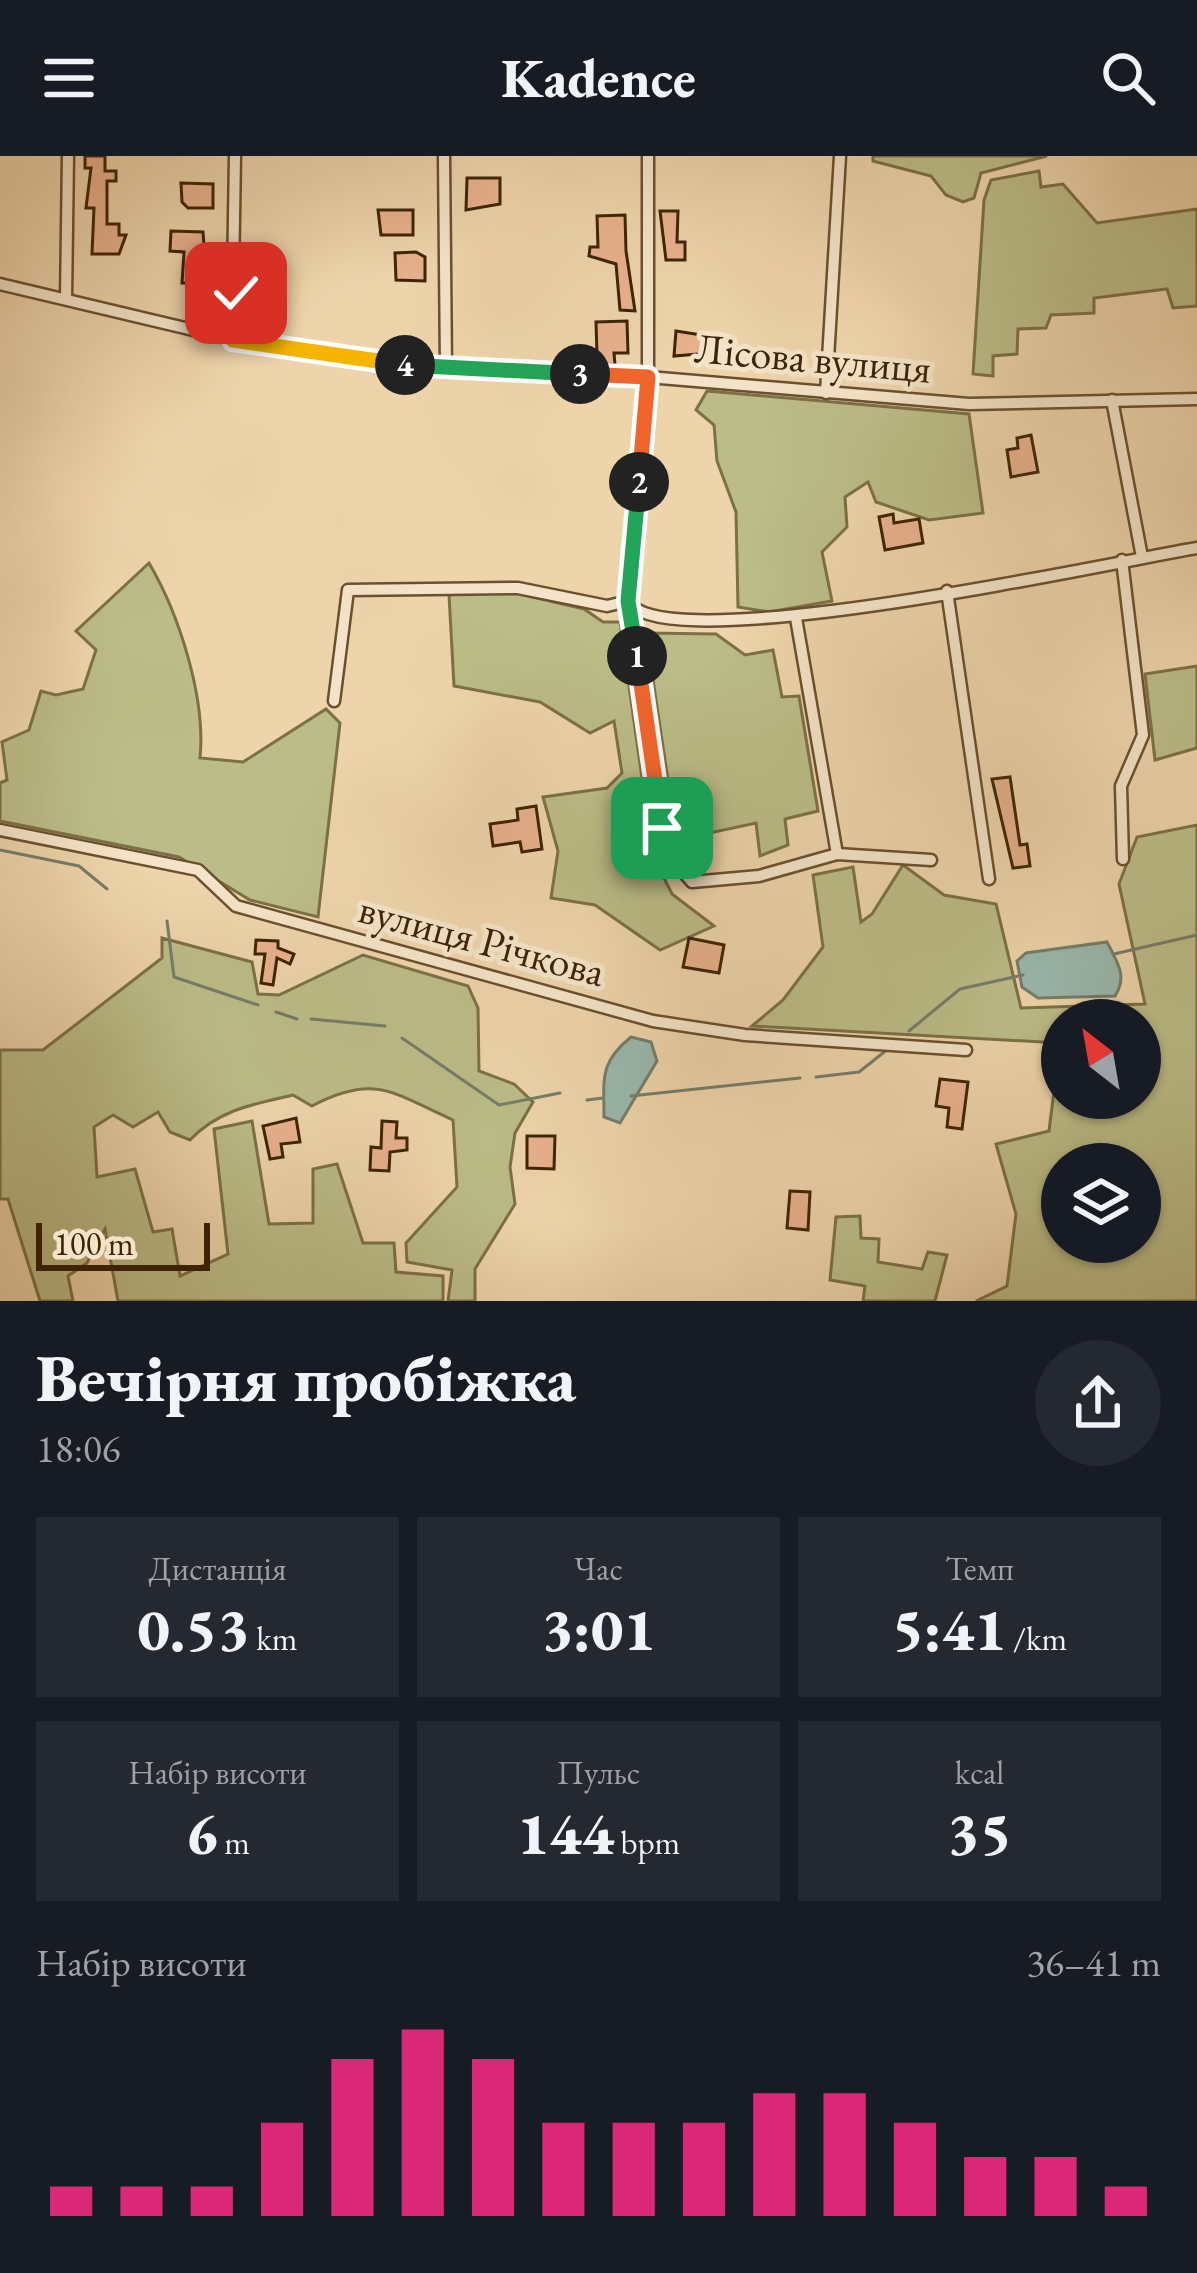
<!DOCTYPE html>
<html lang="uk">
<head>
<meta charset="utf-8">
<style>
  body { margin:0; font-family:"EB Garamond",serif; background:#242831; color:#f1f3f6; height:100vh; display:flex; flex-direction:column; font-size:45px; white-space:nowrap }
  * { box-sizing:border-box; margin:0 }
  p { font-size:39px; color:#9ea1a6 }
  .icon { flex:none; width:66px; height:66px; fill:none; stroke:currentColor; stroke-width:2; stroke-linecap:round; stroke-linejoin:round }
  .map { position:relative; height:1145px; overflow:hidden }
  .details { display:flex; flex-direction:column; background:#171b24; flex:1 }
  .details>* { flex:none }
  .needle { width:78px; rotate:329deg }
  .controls { position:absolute; left:1041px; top:843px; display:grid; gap:24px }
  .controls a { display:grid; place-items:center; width:120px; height:120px; border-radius:50%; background:#171b24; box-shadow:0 3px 9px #0004; font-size:60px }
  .scale { position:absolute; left:36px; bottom:30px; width:174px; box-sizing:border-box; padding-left:12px; border:6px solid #3e2404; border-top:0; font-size:33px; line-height:42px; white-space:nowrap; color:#3e2404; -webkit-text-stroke:9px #f4e3c8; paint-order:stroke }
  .pin { position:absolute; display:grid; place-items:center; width:102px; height:102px; color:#fff; margin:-51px; border-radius:24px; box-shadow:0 6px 18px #0006 }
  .km { position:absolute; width:60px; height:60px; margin:-30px; border-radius:50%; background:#222; color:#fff; font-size:33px; line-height:60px; text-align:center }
  .round { display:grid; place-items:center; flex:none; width:126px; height:126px; border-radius:63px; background:#242831 }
  .summary { display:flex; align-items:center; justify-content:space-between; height:204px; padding:0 36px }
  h1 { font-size:66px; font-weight:800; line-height:90px }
  .stats { display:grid; grid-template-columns:repeat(3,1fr); gap:18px; height:204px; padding:12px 36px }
  .stats div { display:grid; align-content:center; border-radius:0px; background:#242831; text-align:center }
  .stats b { font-size:60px; font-weight:800 }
  .stats small { font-size:33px; font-weight:400 }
  .stats p { font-size:33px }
  .chart { height:336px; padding:24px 36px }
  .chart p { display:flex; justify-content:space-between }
  .chart svg { width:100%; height:216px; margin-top:12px; stroke:#db2777; stroke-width:6 }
  header { display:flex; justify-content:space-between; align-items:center; height:156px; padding:0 36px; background:#171b24; font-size:54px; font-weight:800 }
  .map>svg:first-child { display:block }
  .green { fill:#bbbc87; stroke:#7c7046; stroke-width:3; fill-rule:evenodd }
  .water { fill:#99b8ad; stroke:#757d69; stroke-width:3 }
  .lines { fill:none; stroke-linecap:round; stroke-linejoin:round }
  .stream { stroke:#757d69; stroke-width:3 }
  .building { fill:#e8b18d; stroke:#3e2404; stroke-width:3 }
  .minor-casing { stroke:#6a502e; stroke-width:15 }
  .minor { stroke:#f4e3c8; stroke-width:10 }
  .split-1-casing { stroke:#fff; stroke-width:24 }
  .split-2-casing { stroke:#fff; stroke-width:24 }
  .split-3-casing { stroke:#fff; stroke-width:24 }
  .split-4-casing { stroke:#fff; stroke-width:24 }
  .split-5-casing { stroke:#fff; stroke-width:24 }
  .split-6-casing { stroke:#fff; stroke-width:24 }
  .split-1 { stroke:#f0652b; stroke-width:15 }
  .split-2 { stroke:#22a559; stroke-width:15 }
  .split-3 { stroke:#f0652b; stroke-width:15 }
  .split-4 { stroke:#22a559; stroke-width:15 }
  .split-5 { stroke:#f5b400; stroke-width:15 }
  .split-6 { stroke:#f5b400; stroke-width:15 }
  .labels { text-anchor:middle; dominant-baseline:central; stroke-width:10; stroke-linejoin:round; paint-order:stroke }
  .street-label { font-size:42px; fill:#3e2404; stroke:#f4e3c8 }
</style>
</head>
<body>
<header><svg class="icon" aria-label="menu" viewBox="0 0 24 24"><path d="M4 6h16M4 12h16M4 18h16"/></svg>Kadence<svg class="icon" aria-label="search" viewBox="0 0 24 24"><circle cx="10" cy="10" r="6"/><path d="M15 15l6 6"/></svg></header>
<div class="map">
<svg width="1197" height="1145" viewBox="0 0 1197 1145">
  <rect width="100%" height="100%" fill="#eed4ab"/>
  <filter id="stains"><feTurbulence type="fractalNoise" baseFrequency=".00167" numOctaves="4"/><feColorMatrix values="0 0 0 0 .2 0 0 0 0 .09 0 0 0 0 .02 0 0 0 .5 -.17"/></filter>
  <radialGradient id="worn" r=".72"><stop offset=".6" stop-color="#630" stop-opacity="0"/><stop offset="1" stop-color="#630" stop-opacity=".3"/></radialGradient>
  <!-- green -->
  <g class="green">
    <path d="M873,0H1047L981,17L974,42L963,46L946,39L931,20L873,5Z"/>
    <path d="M1039,15L1041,31L1063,28L1097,67L1197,53V150L1173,152L1167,133L1094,142V157L1051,159L1046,172L1018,173L1017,198L993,200V220L973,218L984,44L991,24Z"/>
    <path d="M707,235L969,258L983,357L929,364L876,346L868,326L845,341L847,371L822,396L832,445L769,456L738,451L736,356L717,305L714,269L696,254Z"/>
    <path d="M149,407C179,458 206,542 200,602L243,606L326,553L340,567L318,761L250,744L179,701L0,665V627L7,624L2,586L29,574L41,535L56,539L83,533L96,494L76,475Z"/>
    <path d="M499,433L584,453L603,466H620L653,700L672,738L714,770L660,794L595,749L551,742L558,695L543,641L607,632L622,617L614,565L590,577L540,546L454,530L449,439Z"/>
    <path d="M646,477L716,478L745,499L773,494L782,541L799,540L818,655L785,663L788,689L760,700L756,667L677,684Z"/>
    <path d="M1197,510V592L1155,604L1145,518Z"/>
    <path d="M1197,669V1145H976L1007,1130L1016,1058L996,988L1049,975L1060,887L752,870L783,844L823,791L813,719L853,711L861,766L872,758L903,709L944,739L996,748L1021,852L1145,848L1119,728L1137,681ZM1062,864H1140V942H1062ZM1062,1008H1140V1086H1062Z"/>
    <path d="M162,782L252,806L258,838L279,839L363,799L468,830L478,852L479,915L514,928L533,946L515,977L510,1011L515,1048L475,1113V1145H448L452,1114L407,1106L406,1087L457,1031L453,964C393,937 375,917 312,950L293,939C254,948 218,954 190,984L170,976L158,956L133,971L113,959L94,971L97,1021L135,1013L153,1076L172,1073L180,1120L228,1098L214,973L252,965L269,1068L313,1067V1013L337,1008L363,1087H394L396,1116L443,1120V1145H118L105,1073L87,1107L68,1120L73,1145H40L8,1043H0V894H43L162,802Z"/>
    <path d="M860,1060L861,1082L879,1083L878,1106L922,1113L928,1096L947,1099L935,1145H863L865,1130L830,1124L836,1061Z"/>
  </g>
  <!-- water -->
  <g class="water">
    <path d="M1107,786C1117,806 1128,820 1115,840L1038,842L1022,831L1017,805L1026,797Z"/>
    <path d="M631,881L651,886L657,905L620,967L604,961C604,922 599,907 631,881Z"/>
  </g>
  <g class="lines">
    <!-- stream -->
    <g class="stream">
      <path d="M0,694L79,710L107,733"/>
      <path d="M167,765L174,821L258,849"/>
      <path d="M1114,798L1197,779"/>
      <path d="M276,856L297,863"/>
      <path d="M311,863L385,870"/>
      <path d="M909,875L960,833L1023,819"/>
      <path d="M402,882L499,949L560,937"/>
      <path d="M816,921L859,916L888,893"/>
      <path d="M631,940L800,922"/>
      <path d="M587,944L603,942"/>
    </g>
  </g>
  <!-- building -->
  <g class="building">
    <path d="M85,0H105V15H116V25H107V68H119V79H126L119,98H92L94,52H86L91,12H85Z"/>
    <path d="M467,22H500V48L466,54Z"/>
    <path d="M181,27L213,28V52H188L182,46Z"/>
    <path d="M378,54H413V79H381Z"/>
    <path d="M660,55H678L677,86H685V104H666Z"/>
    <path d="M625,59L626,95L635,155L620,154L616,108L589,100L590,91H598L597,60Z"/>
    <path d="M171,75L203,76L208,140L192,139V127H182L184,96L170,95Z"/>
    <path d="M416,96L425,101V125L396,124L395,97Z"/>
    <path d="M627,165L628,197H614L615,209L585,208V199H597L596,166Z"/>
    <path d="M676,175L708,180L711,197L674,200Z"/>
    <path d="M1031,279L1038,316L1011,321L1007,294L1018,292L1017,282Z"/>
    <path d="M893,358L894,367L919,363L923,387L885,394L879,361Z"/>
    <path d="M1010,621L1020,689L1027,688L1030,710L1013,712L992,623Z"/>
    <path d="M536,650L542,693L522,696L520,686L493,690L490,668L518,664L517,653Z"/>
    <path d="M689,782L724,789L719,817L683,811Z"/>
    <path d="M256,784L278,785V792L294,798L290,808L277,802L273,829L261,827L265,798H255Z"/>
    <path d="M940,923L968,926L962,973L947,971L949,952L936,950Z"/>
    <path d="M296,962L300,986L281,988L283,1001L270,1003L263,970Z"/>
    <path d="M382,965L397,966L396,982H407V994L390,996L389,1015L370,1014L371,991L381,992Z"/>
    <path d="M527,980H555L554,1013L527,1012Z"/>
    <path d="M790,1035L810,1036L808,1074L787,1072Z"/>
  </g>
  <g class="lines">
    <defs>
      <g id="minor">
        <path d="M444,0L446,212"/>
        <path d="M648,0V221L628,445C661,506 1118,405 1197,392"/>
        <path d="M0,128L286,196L356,205L648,221L969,248L1197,243"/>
        <path d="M66,143L68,0"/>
        <path d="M232,183L235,0"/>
        <path d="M826,237L840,0"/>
        <path d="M1112,244L1142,401"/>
        <path d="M1122,404L1143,579L1121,630L1123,703"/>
        <path d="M947,435L989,723"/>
        <path d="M630,451L666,696L692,726L759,720L837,698L931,704"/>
        <path d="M796,462L837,698"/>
        <path d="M334,545L348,434L518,432L607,450L628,445"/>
        <path d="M0,674L198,714L236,750L653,865L745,879L966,894"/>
      </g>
    </defs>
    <!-- minor casing -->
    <use href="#minor" class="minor-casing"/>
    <!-- minor -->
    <use href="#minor" class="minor"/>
  </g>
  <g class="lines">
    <defs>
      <path id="split-1" d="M637,500L662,672"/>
      <path id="split-2" d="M637,500L628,445L639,326"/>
      <path id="split-3" d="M580,218L648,221L639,326"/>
      <path id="split-4" d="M405,209L580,218"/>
      <path id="split-5" d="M233,184L405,209"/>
      <path id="split-6" d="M233,184L236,137"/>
    </defs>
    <!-- split-1 casing -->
    <use href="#split-1" class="split-1-casing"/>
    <!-- split-2 casing -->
    <use href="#split-2" class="split-2-casing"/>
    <!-- split-3 casing -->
    <use href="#split-3" class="split-3-casing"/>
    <!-- split-4 casing -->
    <use href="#split-4" class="split-4-casing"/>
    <!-- split-5 casing -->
    <use href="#split-5" class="split-5-casing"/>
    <!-- split-6 casing -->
    <use href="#split-6" class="split-6-casing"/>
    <!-- split-1 -->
    <use href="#split-1" class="split-1"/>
    <!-- split-2 -->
    <use href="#split-2" class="split-2"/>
    <!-- split-3 -->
    <use href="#split-3" class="split-3"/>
    <!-- split-4 -->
    <use href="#split-4" class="split-4"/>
    <!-- split-5 -->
    <use href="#split-5" class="split-5"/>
    <!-- split-6 -->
    <use href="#split-6" class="split-6"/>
  </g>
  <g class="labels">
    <!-- street labels -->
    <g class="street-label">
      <text transform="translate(813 202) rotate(5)">Лісова вулиця</text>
      <text transform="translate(482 784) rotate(15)">вулиця Річкова</text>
    </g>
  </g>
  <rect width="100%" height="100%" filter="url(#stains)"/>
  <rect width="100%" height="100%" fill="url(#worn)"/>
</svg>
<div class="controls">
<a><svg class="needle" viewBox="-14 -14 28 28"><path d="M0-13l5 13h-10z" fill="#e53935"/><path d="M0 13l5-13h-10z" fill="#9ea1a6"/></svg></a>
<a><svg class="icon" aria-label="layers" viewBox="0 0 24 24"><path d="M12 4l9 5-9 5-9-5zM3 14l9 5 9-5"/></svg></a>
</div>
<div class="scale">100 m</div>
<div class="pin" style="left:662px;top:672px;background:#1e9e55"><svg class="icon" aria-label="arrive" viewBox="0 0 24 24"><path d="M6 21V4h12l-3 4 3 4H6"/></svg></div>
<div class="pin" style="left:236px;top:137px;background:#d93025"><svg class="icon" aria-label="check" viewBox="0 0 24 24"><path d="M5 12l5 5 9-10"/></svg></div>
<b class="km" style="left:637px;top:500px">1</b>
<b class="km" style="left:639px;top:326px">2</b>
<b class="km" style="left:580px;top:218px">3</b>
<b class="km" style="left:405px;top:209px">4</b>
</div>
<section class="details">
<div class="summary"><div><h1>Вечірня пробіжка</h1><p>18:06</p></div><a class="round"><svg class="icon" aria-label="share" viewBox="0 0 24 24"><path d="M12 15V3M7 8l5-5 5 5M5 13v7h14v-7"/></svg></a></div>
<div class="stats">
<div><p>Дистанція</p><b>0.53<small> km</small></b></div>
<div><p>Час</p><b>3:01</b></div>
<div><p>Темп</p><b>5:41<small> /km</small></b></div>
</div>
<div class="stats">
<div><p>Набір висоти</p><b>6<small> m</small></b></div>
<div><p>Пульс</p><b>144<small> bpm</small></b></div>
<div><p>kcal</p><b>35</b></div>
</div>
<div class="chart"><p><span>Набір висоти</span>36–41 m</p>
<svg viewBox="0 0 160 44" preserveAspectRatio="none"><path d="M5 44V38M15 44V38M25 44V38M35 44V25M45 44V12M55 44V6M65 44V12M75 44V25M85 44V25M95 44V25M105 44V19M115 44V19M125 44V25M135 44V32M145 44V32M155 44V38"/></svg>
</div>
</section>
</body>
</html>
